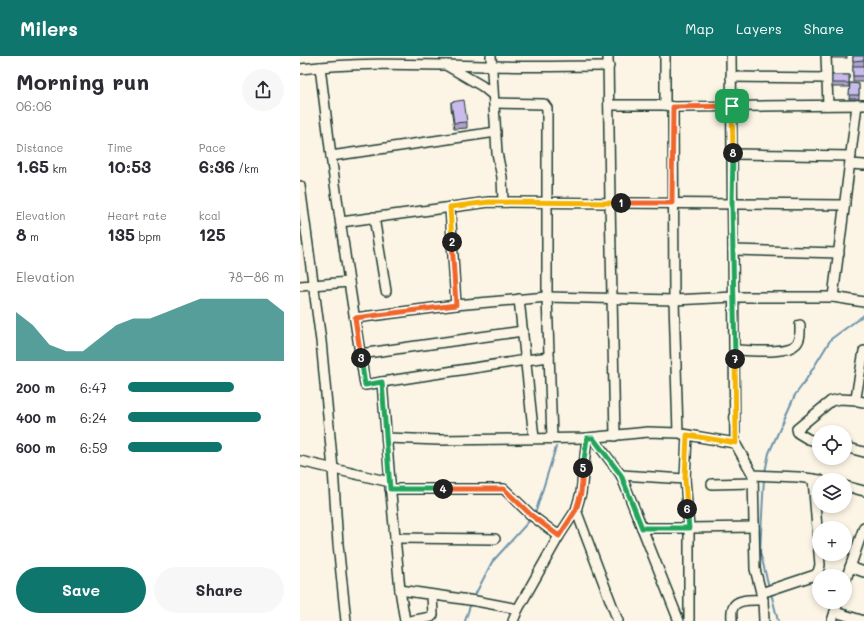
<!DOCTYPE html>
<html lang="en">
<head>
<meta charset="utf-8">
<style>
  body { margin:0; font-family:Mali,sans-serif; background:#f7f7f7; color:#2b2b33; height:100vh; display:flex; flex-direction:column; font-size:15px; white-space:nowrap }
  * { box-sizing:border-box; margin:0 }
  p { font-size:13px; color:#7c7c81 }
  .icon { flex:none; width:22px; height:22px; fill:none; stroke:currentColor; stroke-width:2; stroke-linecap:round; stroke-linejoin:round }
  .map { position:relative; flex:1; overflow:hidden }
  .details { display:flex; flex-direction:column; background:#fff; width:300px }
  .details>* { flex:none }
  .tools { position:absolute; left:512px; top:369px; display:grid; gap:8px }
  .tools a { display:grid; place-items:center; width:40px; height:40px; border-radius:50%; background:#fff; box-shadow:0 2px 6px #0003; font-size:20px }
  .pin { position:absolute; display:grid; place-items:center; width:34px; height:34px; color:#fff; margin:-17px; border-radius:8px; box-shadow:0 2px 6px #0006 }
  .km { position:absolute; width:20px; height:20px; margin:-10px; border-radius:50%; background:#222; color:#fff; font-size:11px; line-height:20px; text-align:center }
  .round { display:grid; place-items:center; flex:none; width:42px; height:42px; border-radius:21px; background:#f7f7f7 }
  .headline { display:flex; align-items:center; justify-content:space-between; height:68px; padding:0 16px }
  h1 { font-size:22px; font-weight:700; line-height:30px }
  .stats { display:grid; grid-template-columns:repeat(3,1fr); gap:6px; height:68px; padding:4px 16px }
  .stats div { display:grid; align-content:center }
  .stats b { font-size:17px; font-weight:700 }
  .stats small { font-size:11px; font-weight:400 }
  .stats p { font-size:11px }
  .chart { height:112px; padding:8px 16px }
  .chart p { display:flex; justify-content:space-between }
  .chart svg { width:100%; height:72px; margin-top:4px; fill:#0f766e; opacity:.7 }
  .action { display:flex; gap:8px; margin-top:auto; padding:8px 16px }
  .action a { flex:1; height:46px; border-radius:24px; background:#0f766e; color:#fff; font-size:16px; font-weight:700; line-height:46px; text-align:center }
  .action a+a { background:#f7f7f7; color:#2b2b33 }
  ul { padding:0 16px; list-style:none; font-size:13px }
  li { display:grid; grid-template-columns:64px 48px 1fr; align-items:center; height:30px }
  li i { height:10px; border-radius:5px; background:#0f766e }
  header { display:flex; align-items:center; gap:24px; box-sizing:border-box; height:56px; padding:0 20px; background:#0f766e; color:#fff }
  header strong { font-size:19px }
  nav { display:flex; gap:22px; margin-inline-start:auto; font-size:14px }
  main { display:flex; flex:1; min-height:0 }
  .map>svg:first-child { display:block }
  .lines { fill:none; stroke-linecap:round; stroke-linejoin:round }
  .stream { stroke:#6c93ab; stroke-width:2 }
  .minor-casing { stroke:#1f3d34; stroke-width:12 }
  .minor { stroke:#fcf5e5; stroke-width:9 }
  .wall { fill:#afa1cb; stroke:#1f3d34 }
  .building { fill:#cbbbec; stroke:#1f3d34 }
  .split-1-casing { stroke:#fff; stroke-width:8 }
  .split-2-casing { stroke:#fff; stroke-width:8 }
  .split-3-casing { stroke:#fff; stroke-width:8 }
  .split-4-casing { stroke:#fff; stroke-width:8 }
  .split-5-casing { stroke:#fff; stroke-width:8 }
  .split-6-casing { stroke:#fff; stroke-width:8 }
  .split-7-casing { stroke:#fff; stroke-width:8 }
  .split-8-casing { stroke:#fff; stroke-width:8 }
  .split-9-casing { stroke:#fff; stroke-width:8 }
  .split-1 { stroke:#f0652b; stroke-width:5 }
  .split-2 { stroke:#f5b400; stroke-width:5 }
  .split-3 { stroke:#f0652b; stroke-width:5 }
  .split-4 { stroke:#22a559; stroke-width:5 }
  .split-5 { stroke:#f0652b; stroke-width:5 }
  .split-6 { stroke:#22a559; stroke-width:5 }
  .split-7 { stroke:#f5b400; stroke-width:5 }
  .split-8 { stroke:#22a559; stroke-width:5 }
  .split-9 { stroke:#f5b400; stroke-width:5 }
</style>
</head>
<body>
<header>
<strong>Milers</strong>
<nav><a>Map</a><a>Layers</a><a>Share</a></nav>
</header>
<main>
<section class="details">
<div class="headline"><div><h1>Morning run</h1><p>06:06</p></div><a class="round"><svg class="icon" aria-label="share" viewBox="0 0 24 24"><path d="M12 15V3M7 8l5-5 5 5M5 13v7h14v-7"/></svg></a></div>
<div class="stats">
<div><p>Distance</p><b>1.65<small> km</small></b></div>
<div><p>Time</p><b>10:53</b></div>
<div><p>Pace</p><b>6:36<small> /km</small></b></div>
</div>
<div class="stats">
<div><p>Elevation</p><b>8<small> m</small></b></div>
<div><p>Heart rate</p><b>135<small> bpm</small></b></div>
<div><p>kcal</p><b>125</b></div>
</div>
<div class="chart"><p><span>Elevation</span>78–86 m</p>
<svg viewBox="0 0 160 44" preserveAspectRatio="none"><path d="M0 44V14L10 22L20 34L30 38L40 38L50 30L60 22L70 18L80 18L90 14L100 10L110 6L120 6L130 6L140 6L150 6L160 14V44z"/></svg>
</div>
<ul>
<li><b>200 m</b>6:47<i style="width:68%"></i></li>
<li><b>400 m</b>6:24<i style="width:85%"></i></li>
<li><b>600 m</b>6:59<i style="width:60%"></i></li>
</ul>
<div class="action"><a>Save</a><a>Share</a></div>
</section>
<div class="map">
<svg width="564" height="565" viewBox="0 0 564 565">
  <rect width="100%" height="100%" fill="#fcf5e5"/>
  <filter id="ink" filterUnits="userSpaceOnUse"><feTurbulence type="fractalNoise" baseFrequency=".025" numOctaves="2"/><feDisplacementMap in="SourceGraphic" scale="8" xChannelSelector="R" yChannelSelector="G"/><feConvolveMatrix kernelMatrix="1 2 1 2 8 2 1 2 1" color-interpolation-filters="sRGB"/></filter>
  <g filter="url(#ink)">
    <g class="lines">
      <!-- stream -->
      <g class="stream">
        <path d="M465,416L469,397L495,339L504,327L531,283L564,259"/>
        <path d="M464,422L460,496L469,531"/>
        <path d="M235,458L256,391"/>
        <path d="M471,537L478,565"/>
        <path d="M174,541L192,506L231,463"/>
        <path d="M165,565L171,547"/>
      </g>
      <defs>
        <g id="minor">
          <path d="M191,0L197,97L202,121L203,146"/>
          <path d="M308,0L310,147L315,380"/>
          <path d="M431,0L435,387L453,419L498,421L520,424"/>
          <path d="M526,0L528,49"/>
          <path d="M146,9L182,30L193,39"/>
          <path d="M20,11L31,100L49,226"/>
          <path d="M0,13C63,5 127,9 191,10C230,11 270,10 309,10"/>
          <path d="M431,21L527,22"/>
          <path d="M194,47L244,48L247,52V241L252,382"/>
          <path d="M309,49H365L373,51L564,49"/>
          <path d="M365,49V0"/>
          <path d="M433,98L551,100"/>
          <path d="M31,100L196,76"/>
          <path d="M550,108L564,109"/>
          <path d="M0,130L21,285L33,413L38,488L46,565"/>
          <path d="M150,151L156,249"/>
          <path d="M74,161L86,235"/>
          <path d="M41,166L189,146L545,149"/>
          <path d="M433,194L539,197"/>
          <path d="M0,230L49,226L65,329L82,326L90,426L0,405"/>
          <path d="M533,241L557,49"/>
          <path d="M219,243L234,382"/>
          <path d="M55,262L156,249L247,241L374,244L434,241H533L564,246"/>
          <path d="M435,294C449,294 486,299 496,288C501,283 500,275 500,269"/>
          <path d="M564,295L556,341L558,345L564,346"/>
          <path d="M60,298L223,275"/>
          <path d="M82,326L226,304L249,301"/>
          <path d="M382,378L435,387"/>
          <path d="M387,379L385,423L389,472V565"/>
          <path d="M87,382L139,384L287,382L348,376L378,377L374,244L373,51"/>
          <path d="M293,382L321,419L379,565"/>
          <path d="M519,386L508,383L498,377L497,373L531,345L540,343L557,344"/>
          <path d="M545,391L564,396"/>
          <path d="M321,419L385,423"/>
          <path d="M453,419L455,513L463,544L464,565"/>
          <path d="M90,427L100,534L105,565"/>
          <path d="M412,428L453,427"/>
          <path d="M545,430L564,435"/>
          <path d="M90,433H204L231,459L259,480"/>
          <path d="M276,454L318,565"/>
          <path d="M342,472H389L454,471"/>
          <path d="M95,482L195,483"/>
          <path d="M550,511L564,516"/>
          <path d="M545,526L564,471"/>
          <path d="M100,534L176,545L218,553"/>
          <path d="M461,537L515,519L518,516L520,509L513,423"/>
          <path d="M535,556L564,565"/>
          <path d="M110,565L131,561L133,559L132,539"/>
          <path d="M213,565L218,553L259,480L276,454L281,437L287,382"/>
          <path d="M432,565C432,561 431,555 433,552C436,542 454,544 463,544"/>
          <path d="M532,565L538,546"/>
        </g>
      </defs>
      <!-- minor casing -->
      <use href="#minor" class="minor-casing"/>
      <!-- minor -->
      <use href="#minor" class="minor"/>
    </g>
    <!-- wall -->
    <g class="wall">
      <rect x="532" y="0" width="15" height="2"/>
      <rect x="553" y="0" width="11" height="26"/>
      <rect x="532" y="19" width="17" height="12"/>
      <path d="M550,27L559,28V43H549Z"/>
      <path d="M151,46L167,66V72L154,73L151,52Z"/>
    </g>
    <!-- building -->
    <g class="building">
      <path d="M553,0H564V4L553,5Z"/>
      <rect x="553" y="10" width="11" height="10"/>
      <rect x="532" y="19" width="17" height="8"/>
      <path d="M550,27L559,28V39H549Z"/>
      <path d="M164,44L167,66L154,67L151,46Z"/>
    </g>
  </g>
  <g class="lines" filter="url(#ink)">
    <defs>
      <path id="split-1" d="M321,147H372L373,51L432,50"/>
      <path id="split-2" d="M152,186L150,151L189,146L321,147"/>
      <path id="split-3" d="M61,302L55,262L156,249L152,186"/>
      <path id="split-4" d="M61,302L65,329L82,326L90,433H143"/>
      <path id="split-5" d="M143,433H204L231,459L259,480L276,454L281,437L283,412"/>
      <path id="split-6" d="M283,412L287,382H293L321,419L342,472H389L387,453"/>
      <path id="split-7" d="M387,453L385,423L387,379L436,387L435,303"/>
      <path id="split-8" d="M433,97L432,147L435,303"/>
      <path id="split-9" d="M432,50L433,97"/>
    </defs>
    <!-- split-1 casing -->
    <use href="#split-1" class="split-1-casing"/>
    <!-- split-2 casing -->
    <use href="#split-2" class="split-2-casing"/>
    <!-- split-3 casing -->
    <use href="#split-3" class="split-3-casing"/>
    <!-- split-4 casing -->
    <use href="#split-4" class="split-4-casing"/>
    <!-- split-5 casing -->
    <use href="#split-5" class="split-5-casing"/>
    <!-- split-6 casing -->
    <use href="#split-6" class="split-6-casing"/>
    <!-- split-7 casing -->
    <use href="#split-7" class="split-7-casing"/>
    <!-- split-8 casing -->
    <use href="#split-8" class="split-8-casing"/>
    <!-- split-9 casing -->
    <use href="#split-9" class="split-9-casing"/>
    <!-- split-1 -->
    <use href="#split-1" class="split-1"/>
    <!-- split-2 -->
    <use href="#split-2" class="split-2"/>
    <!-- split-3 -->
    <use href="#split-3" class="split-3"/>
    <!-- split-4 -->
    <use href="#split-4" class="split-4"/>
    <!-- split-5 -->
    <use href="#split-5" class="split-5"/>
    <!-- split-6 -->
    <use href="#split-6" class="split-6"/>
    <!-- split-7 -->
    <use href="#split-7" class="split-7"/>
    <!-- split-8 -->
    <use href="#split-8" class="split-8"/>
    <!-- split-9 -->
    <use href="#split-9" class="split-9"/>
  </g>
</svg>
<div class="tools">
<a><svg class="icon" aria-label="locate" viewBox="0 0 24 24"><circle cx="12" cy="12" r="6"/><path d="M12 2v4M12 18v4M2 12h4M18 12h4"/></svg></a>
<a><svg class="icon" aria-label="layers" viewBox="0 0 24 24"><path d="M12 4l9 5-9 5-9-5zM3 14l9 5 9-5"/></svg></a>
<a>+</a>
<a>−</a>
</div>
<div class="pin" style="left:432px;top:50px;background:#1e9e55"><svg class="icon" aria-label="arrive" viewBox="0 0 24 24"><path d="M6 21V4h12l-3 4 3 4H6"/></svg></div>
<b class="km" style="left:321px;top:147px">1</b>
<b class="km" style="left:152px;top:186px">2</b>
<b class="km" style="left:61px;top:302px">3</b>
<b class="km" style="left:143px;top:433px">4</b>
<b class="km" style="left:283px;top:412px">5</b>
<b class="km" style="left:387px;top:453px">6</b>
<b class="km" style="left:435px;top:303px">7</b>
<b class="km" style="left:433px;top:97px">8</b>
</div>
</main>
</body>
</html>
